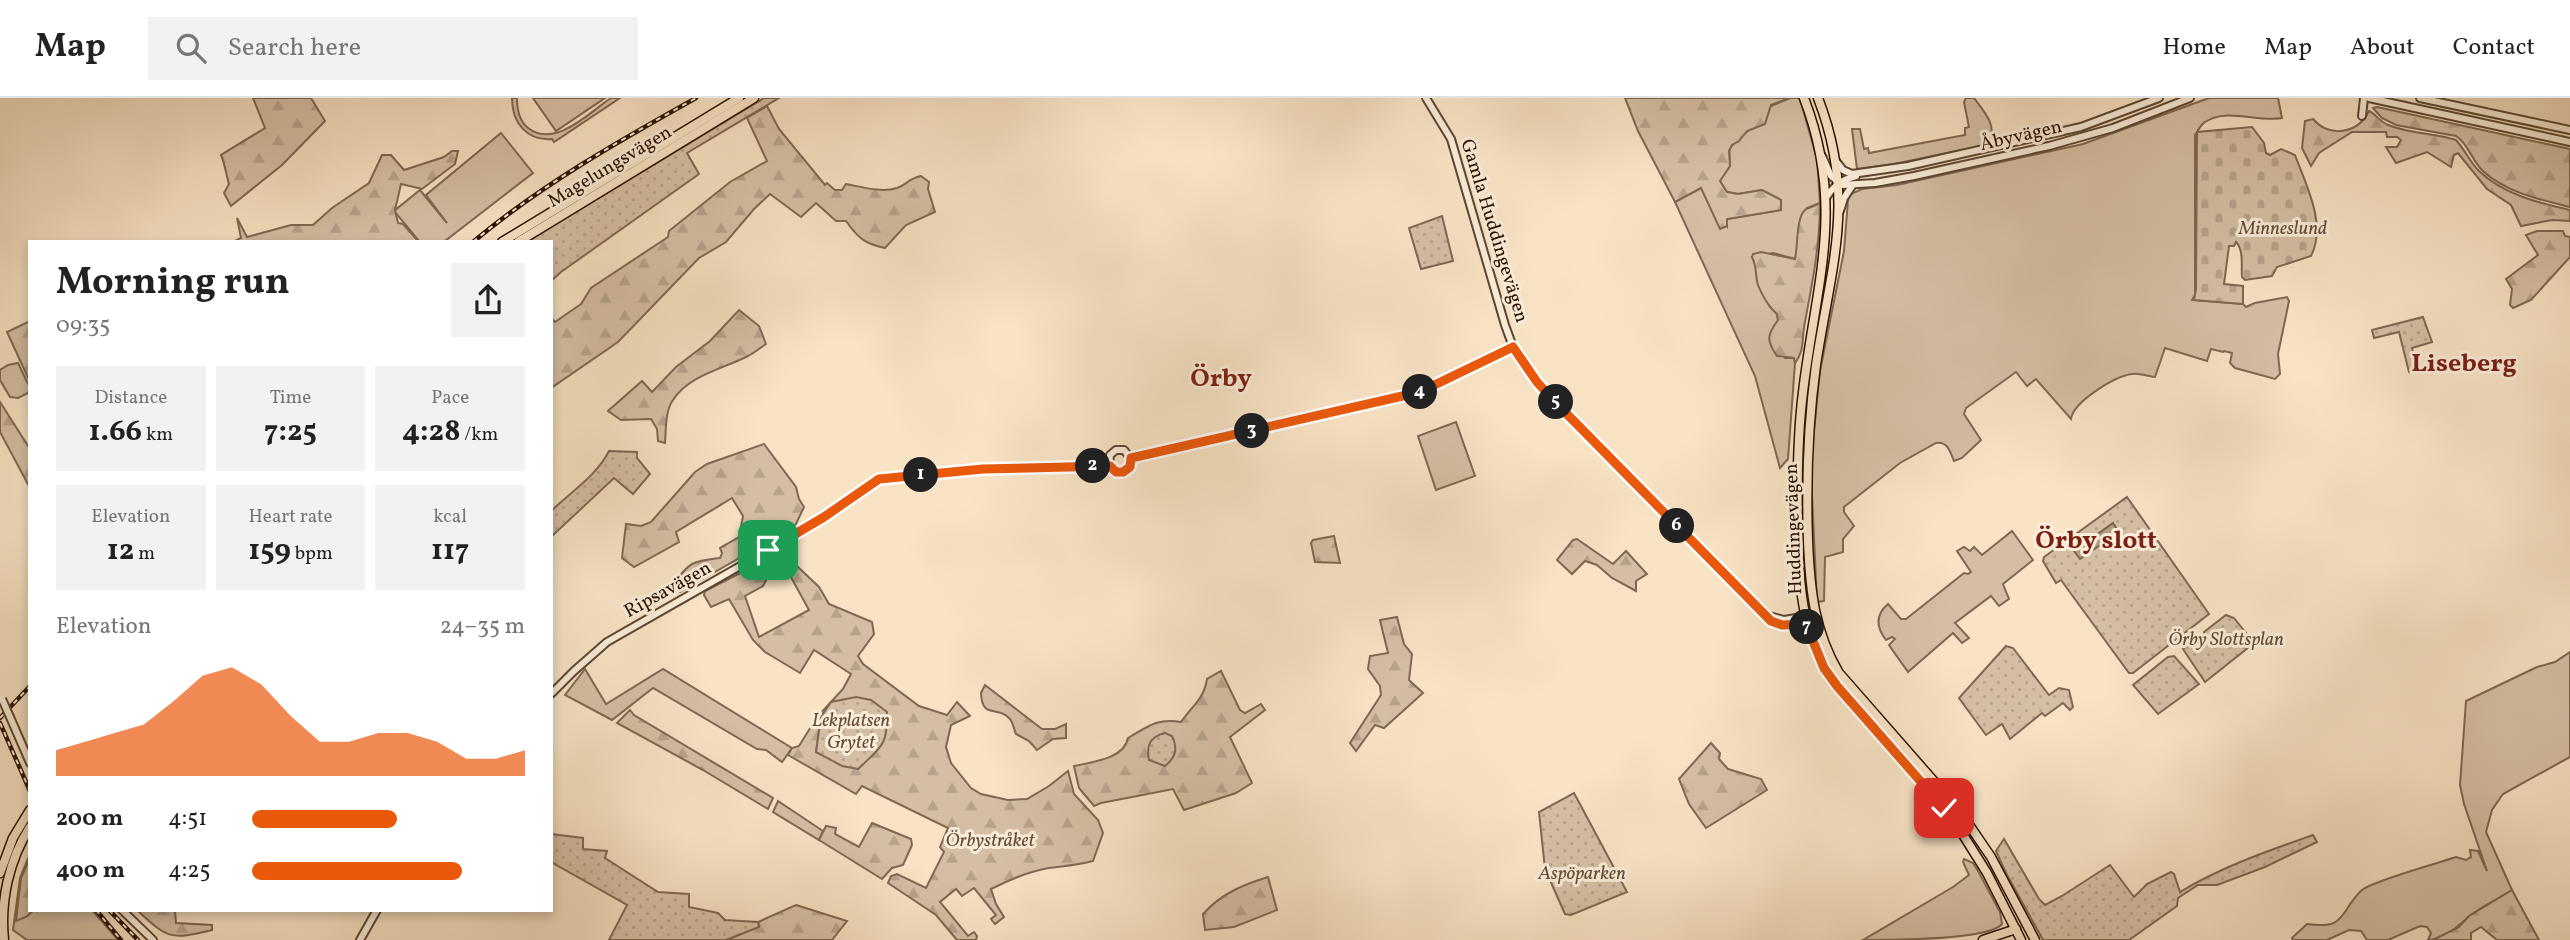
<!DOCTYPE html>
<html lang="en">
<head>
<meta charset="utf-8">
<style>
  body { margin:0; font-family:Vollkorn,serif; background:#f2f2f2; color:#222; height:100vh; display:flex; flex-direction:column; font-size:26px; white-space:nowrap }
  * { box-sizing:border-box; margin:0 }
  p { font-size:23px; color:#767676 }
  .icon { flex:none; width:38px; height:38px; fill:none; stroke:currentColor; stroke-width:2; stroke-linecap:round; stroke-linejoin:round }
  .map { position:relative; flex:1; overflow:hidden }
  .panel { position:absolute; left:28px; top:142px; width:525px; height:672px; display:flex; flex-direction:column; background:#fff; border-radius:0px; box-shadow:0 4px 10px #0003 }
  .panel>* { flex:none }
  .pin { position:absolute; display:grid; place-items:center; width:60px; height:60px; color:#fff; margin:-30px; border-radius:14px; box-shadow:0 4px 10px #0006 }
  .km { position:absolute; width:35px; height:35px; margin:-18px; border-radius:50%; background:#222; color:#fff; font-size:19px; line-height:35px; text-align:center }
  .round { display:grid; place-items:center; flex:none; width:74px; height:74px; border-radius:0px; background:#f2f2f2 }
  .headline { display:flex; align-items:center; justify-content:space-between; height:119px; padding:0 28px }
  h1 { font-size:38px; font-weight:700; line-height:52px }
  .figures { display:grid; grid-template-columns:repeat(3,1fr); gap:10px; height:119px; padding:7px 28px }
  .figures div { display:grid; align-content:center; border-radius:0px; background:#f2f2f2; text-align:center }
  .figures b { font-size:30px; font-weight:700 }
  .figures small { font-size:19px; font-weight:400 }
  .figures p { font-size:19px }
  .chart { height:196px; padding:14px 28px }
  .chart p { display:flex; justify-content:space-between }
  .chart svg { width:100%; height:126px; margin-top:7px; fill:#ea580c; opacity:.7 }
  ul { padding:0 28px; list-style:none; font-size:23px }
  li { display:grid; grid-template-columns:112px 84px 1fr; align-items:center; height:52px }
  li i { height:18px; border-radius:9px; background:#ea580c }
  header { display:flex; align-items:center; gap:42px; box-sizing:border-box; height:98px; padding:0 35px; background:#fff; border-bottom:2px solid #e0e0e0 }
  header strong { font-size:33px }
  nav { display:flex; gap:38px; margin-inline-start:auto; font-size:24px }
  .search { width:490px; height:63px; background:#f2f2f2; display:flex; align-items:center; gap:18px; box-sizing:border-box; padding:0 24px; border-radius:0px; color:#767676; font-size:26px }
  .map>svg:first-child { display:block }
  .grass { fill:#d5bfa4; stroke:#7f6852; stroke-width:2 }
  .forest { fill:url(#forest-firs); stroke:#7f6852; stroke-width:2; fill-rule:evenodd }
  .cemetery { fill:url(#cemetery-stones); stroke:#7f6852; stroke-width:2 }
  .park { fill:url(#park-dots); stroke:#7f6852; stroke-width:2 }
  .water { fill:#b29c82; stroke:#7b644e; stroke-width:2 }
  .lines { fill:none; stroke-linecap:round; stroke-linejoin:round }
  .minor-casing { stroke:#5d4631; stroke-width:10 }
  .major-casing { stroke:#291100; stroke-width:11 }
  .minor { stroke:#faedd9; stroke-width:6 }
  .major { stroke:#f8e3c5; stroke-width:8 }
  .rail-casing { stroke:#291100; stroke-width:4.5 }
  .rail { stroke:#faedd9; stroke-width:2; stroke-dasharray:5; stroke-linecap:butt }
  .minor-bridge-casing { stroke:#5d4631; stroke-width:10; stroke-linecap:butt }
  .minor-bridge { stroke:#faedd9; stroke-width:6 }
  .route-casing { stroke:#fff; stroke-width:14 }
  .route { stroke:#ea580c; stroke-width:9 }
  .labels { text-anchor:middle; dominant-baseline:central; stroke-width:6; stroke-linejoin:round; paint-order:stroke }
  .street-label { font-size:19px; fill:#291100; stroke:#faedd9 }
  .park-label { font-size:19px; font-style:italic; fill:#654e39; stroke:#faedd9 }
  .district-label { font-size:26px; font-weight:bold; fill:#7a1f14; stroke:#faedd9 }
</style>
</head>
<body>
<header>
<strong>Map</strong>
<div class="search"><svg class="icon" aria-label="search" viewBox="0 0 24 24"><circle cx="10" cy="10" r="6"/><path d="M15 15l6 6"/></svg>Search here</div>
<nav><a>Home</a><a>Map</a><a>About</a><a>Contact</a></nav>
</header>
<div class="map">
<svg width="2570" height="842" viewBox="0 0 2570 842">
  <defs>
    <pattern id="forest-firs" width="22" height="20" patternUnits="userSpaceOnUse" patternTransform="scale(1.75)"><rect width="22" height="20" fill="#d5bfa4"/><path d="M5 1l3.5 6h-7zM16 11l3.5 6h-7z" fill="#b7a38b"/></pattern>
    <pattern id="cemetery-stones" width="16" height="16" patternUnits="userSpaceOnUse" patternTransform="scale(1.75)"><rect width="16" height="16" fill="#d5bfa4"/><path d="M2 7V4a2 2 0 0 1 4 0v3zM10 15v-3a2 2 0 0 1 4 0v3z" fill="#b7a38b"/></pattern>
    <pattern id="park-dots" width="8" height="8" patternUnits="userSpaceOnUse" patternTransform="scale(1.75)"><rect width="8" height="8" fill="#d5bfa4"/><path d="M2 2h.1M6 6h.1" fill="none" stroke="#b7a38b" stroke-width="1.8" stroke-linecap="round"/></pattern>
  </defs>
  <rect width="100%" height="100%" fill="#f8e3c5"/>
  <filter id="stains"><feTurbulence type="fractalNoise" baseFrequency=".00286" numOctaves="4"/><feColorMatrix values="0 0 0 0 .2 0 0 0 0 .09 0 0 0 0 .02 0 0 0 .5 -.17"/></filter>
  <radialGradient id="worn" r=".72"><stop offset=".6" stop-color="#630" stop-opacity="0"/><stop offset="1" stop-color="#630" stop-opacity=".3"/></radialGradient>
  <!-- grass -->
  <g class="grass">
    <path d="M512,0H517C517,11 519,23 528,30C555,51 590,14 611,0H620L554,44L552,41C527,43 512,25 512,0Z"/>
    <path d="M533,0H605L556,33Z"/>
    <path d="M1790,0H1799L1802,8L1817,61L1820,105L1807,110L1795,161L1773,155L1752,159L1756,167L1759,189L1770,209L1777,216L1785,260H1794L1795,265L1788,361L1780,370L1755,278L1675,104L1701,90L1727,128V121L1781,112V102L1762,92L1738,96L1727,94L1720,83C1722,78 1726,74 1729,69C1732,62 1726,53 1732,47C1744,34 1763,24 1771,8Z"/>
    <path d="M1966,0H1974C1985,15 2000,30 1986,47L1894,66L1857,71L1852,31H1860L1864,51L1868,50L1869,55L1965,37V30L1969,29L1964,4Z"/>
    <path d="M2209,0H2278L2282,20C2258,25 2228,9 2205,24C2201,26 2198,33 2195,37V197L2192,202L2243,206L2246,209L2255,205L2287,199L2289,203L2278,256L2280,276L2275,281L2235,270L2230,265L2232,255L2224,253L2223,254L2211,251L2207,263L2165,250L2155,279C2147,278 2139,275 2132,276C2115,278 2073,304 2071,321L2036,281L2027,288L2016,274L1966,310L1964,316L1981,342L1962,360L1954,363C1950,354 1948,343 1936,345L1900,365L1844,409V414L1854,428L1843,441V454L1825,459L1824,503L1817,504L1811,375L1813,344L1820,273L1844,153L1848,102L1851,96L1862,91L1897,87L2083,46Z"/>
    <path d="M501,35L533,75L445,143H419L394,113L420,92L447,125L426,97Z"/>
    <path d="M18,265L30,290L28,295L18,300L10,299L0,282V272L8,267Z"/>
    <path d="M1456,324L1475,378L1436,392L1418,338Z"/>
    <path d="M2012,433L2033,462L2003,486L2009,501L1999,508L1991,498L1955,525L1969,540L1962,545L1953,535L1908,574L1889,547L1895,541L1892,539L1886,542C1876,529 1875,517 1888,506L1901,521H1906L1964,475L1968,476L1971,474L1957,453L1964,449L1970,453L1974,449L1982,457Z"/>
    <path d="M2570,554V659L2503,696L2492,712L2486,734L2512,792C2499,801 2482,808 2470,818C2457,828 2446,842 2428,842L2431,835L2427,829L2420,828L2388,842H2367L2361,833L2349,832L2327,842H2293L2292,840L2307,826C2348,832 2339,813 2362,792C2372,783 2439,765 2456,759L2466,762L2471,759L2470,752L2478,753L2487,773L2464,706L2460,687L2466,603L2537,569L2555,564Z"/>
    <path d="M585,571L606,606L663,571L792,650L782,664L766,652L757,651L653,590L612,622L565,597Z"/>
    <path d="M778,703L823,733L819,742L773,714Z"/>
    <path d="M30,756V812H92L118,842H27L13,832L20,780Z"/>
    <path d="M1964,761L1973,765L1978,773L2000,814L2002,826C1989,842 1891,842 1863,842L1953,789L1969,777L1963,764Z"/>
  </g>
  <!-- forest -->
  <g class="forest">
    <path d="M253,0H311L325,23L282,67L231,108L224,95L229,86C226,76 225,66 221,57L265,30Z"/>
    <path d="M1625,0H1790L1771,7L1765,26L1747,33L1739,43L1732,47L1729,53L1730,68L1720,83L1727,94L1738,96L1762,92L1781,102V112L1727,121V128L1720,131L1701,90L1675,104L1638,33Z"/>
    <path d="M767,8L779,31L825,87L827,85L835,92H842L846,86C862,89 881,95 897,90C907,87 907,81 921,78L929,84L928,91L935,114L906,127L885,150C865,146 858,140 846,123H836L816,105L801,119L770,96L754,111L726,144L699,160L618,244L551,290V220L555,224L581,206L591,190L668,139L669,133L730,84L767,63L747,20Z"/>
    <path d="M2377,9L2570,51V109C2541,102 2505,94 2483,73C2472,63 2468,45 2456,38L2396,27L2382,20L2373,10Z"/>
    <path d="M2369,13C2377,17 2380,24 2388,27C2410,36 2434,35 2456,42C2465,52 2470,64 2479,73C2503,96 2538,105 2570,112V123L2552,122L2521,128L2511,107L2487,91L2458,55L2454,57L2451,69L2427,54L2396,65L2386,49H2397L2401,42L2397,39H2387L2386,34H2352L2319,55L2311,68L2302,50L2305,23L2313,21C2329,40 2358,36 2369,13Z"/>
    <path d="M452,53H458L455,66L422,91L401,86L395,112L398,125L403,126L418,143H235L241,140L237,120L247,139L291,127H313L332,110L369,85L382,57H391L404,72L444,59Z"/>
    <path d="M1820,105C1820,148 1812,187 1804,229C1802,243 1804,254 1795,265L1794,260L1777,258C1766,242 1767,237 1778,222L1777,216C1769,209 1762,197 1758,187C1755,177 1757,168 1752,159L1753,156L1761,154L1795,161C1798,148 1796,120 1805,112C1809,109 1816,108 1820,105Z"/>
    <path d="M2537,133H2563L2565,138L2570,139V159L2531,202L2513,210L2510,207L2512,191L2506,181L2538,157L2526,137Z"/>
    <path d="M739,212L759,228L766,246C760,250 754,255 748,258C723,271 689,277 673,302C665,313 666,332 665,345L658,343L657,331L651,321L621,322L608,313L642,283L652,294L676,269L710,243Z"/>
    <path d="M30,223V284L7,234Z"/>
    <path d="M0,304L30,351V390L0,334Z"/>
    <path d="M764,346L796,389L799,401L804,409L795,428L680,494L674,487C688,463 695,463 720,460L722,455L720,450L739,439L743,418L732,400L676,434L679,444L634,469L622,460L626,426L641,428L651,424L695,374L707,366Z"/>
    <path d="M1334,438L1340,465L1315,464L1311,445L1313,442Z"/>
    <path d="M1577,441L1613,466L1626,453L1647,476L1636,483V493L1612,480L1597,467L1585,463L1572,476L1557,462L1573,442Z"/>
    <path d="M766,462L771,473L763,488L745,498L759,539L809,512L786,470L798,469L819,489L829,506L872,524L874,536L858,558L863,566L919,608L947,617L957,604L970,618L951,627L946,649L951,665L971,690L981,696L1008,702L1027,701L1049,688L1068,673L1074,696L1098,722L1103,735L1093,763C1078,767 1064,768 1049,770C1029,773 1009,782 991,791L996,806L1004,819L995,826L991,821L996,817L974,790L962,798L956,791L940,804L968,838L974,834L977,838L976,842H957L936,817L888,785L891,778L897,776L926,790L944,754L940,749L948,730L862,688L856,696L788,657L792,650L799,648L817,619L843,591L851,576L814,552L800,575L765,554L753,542L729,501L711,509L704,497L705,493ZM821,620L864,665L858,671L816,654Z"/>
    <path d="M1397,519L1404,546L1412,556L1409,582L1423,595L1384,630L1375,627L1356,653L1350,645L1381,597L1380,588L1368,571L1370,558L1388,555L1380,522Z"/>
    <path d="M1221,573L1240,612L1245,615L1261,606L1265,612L1230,639L1252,685L1236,695L1184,712L1173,691L1101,705L1094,708L1079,690L1074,668C1092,664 1124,661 1128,640C1149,628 1157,620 1181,624C1192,608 1204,601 1207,581Z"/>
    <path d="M985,587L1042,631H1055L1066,626V640L1053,641L1037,652L1029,643L1016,636C1014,632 1013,623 1009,620C998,607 982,622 981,595Z"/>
    <path d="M630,612L634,617L773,700L768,711L703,672L617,625Z"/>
    <path d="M1711,645L1720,655L1719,661L1728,671L1761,681L1767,692L1706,730L1689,706L1679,681Z"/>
    <path d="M872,725L911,741L912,747L903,767L892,770L882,781L819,742L826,728L836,730L835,736L859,749Z"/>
    <path d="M30,760V812H34L26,819L16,823L21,780Z"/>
    <path d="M1268,779L1277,812L1234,829L1205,832L1203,816C1221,796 1242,787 1268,779Z"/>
    <path d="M2512,792L2539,842H2497L2481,829L2471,835V842H2433L2459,829L2469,818Z"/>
    <path d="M796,807L847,823L832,842H726L759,829L758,824Z"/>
    <path d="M137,812H175L176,825L212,827V832C170,842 168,841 137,812Z"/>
  </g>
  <!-- cemetery -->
  <path class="cemetery" d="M2252,29L2264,45L2266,55L2270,57L2281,51L2295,57C2306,87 2327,126 2311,158L2277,169L2272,178L2245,182L2242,179C2241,167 2244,152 2236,144L2234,148H2229L2224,186L2243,188V206L2194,202L2196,191L2197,34Z"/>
  <!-- park -->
  <g class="park">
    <path d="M764,0H779L687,55L699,76L561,174L551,183V144H526Z"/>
    <path d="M1442,118L1453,163L1421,171L1409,130Z"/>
    <path d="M2423,219L2432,244L2412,250L2417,272L2409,274L2399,234L2374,240L2372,232Z"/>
    <path d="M609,353L637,354V360L650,376L633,396L614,380L551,439V413C571,394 597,377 609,353Z"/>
    <path d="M2127,399L2209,516L2133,575H2129L2061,482L2056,485L2043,463L2044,459Z"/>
    <path d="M2226,517L2234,520L2254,545L2205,584L2183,551L2197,540L2200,541L2204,539V534Z"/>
    <path d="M2006,548L2013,550L2049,597L2059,590L2069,592L2073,609L2070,612L2063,605L2045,618L2042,615L2010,641L2002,626L1986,637L1959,600Z"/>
    <path d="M2174,558L2199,586L2158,616L2133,587L2168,559Z"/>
    <path d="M856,599L871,602L887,614C888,648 881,649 858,671L842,668L816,654L821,619L831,604Z"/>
    <path d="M1165,635L1172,638C1178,651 1176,659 1165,668L1149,662C1146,647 1150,639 1165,635Z"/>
    <path d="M1574,695L1627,794L1571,817L1565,816L1545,771L1539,714Z"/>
    <path d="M551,736L583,740V751L607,753L605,760L658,794L689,796V809L718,815L725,822L758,824L759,829L726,842H609L627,807L551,764Z"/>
    <path d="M2313,737L2317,744L2265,769L2217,787H2198L2178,800L2177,808L2129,842H2043L2006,775L1996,753L2004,741L2039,801L2045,807L2062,798L2110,767L2134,799L2147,786L2171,774L2174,776L2180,794C2221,769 2268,753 2313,737Z"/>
  </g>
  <!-- water -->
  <path class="water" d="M2113,425L2119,434L2080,461L2074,453Z"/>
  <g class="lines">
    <defs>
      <g id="minor">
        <path d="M1426,0L1451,41L1505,227L1513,249L1537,283L1771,523L1782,527L1816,524"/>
        <path d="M2369,0L2570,44"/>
        <path d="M2420,0L2570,32"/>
        <path d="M2362,18L2364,0"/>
        <path d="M1822,58L1831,78L1842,87L1875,85L1914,78L2049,48L2113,30L2190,0"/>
        <path d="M1836,63L1843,72L1852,76L1908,68L2081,29L2159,0"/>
        <path d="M1826,100C1834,87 1842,82 1856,78"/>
        <path d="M1840,113L1844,100L1852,88"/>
        <path d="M1131,361L1420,294L1513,249"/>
        <path d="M1109,368L1110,357L1116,352H1124L1131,361"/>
        <path d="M1769,518L1784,522L1814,517"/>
        <path d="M551,596L574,573L607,544L805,431L879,381L983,371L1109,368L1114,373L1120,375L1130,369L1131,361"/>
        <path d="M10,619L30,665"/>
        <path d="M122,812L153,842"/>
        <path d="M360,842L377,812"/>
      </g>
      <g id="major">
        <path d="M1804,0C1846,109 1816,185 1803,294C1797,341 1797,389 1798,437C1799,495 1803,540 1837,588L1952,719L1987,775L2021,842"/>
        <path d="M1818,0C1857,101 1831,167 1816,267C1808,325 1806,384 1808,443C1810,491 1814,533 1839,575L1959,712L1991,759L2035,842"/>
        <path d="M502,144L739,0"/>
        <path d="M518,144L754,0"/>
        <path d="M0,775L13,740L30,712"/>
        <path d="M4,842C0,803 9,762 30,729"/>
        <path d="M1983,842L2016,831"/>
      </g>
    </defs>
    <!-- minor casing -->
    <use href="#minor" class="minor-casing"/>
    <!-- major casing -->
    <use href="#major" class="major-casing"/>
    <!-- minor -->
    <use href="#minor" class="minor"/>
    <!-- major -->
    <use href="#major" class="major"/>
    <defs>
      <g id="rail">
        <path d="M473,144C541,87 619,43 696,0"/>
        <path d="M0,620L30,588"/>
        <path d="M0,625L30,693"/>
        <path d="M96,812L121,842"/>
        <path d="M109,812L138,842"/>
      </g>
    </defs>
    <!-- rail casing -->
    <use href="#rail" class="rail-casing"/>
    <!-- rail -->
    <use href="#rail" class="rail"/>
    <defs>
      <path id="minor-bridge" d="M2,601L10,619"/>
    </defs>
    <!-- minor-bridge casing -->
    <use href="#minor-bridge" class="minor-bridge-casing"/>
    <!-- minor-bridge -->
    <use href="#minor-bridge" class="minor-bridge"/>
  </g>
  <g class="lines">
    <defs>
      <path id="route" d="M768,452L824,419L879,381L983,371L1110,368L1116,374H1123L1130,369L1131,360L1420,294L1513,249L1537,284L1558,307L1771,523L1782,527L1806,526L1824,570L1837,588L1944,710"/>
    </defs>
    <!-- route casing -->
    <use href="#route" class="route-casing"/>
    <!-- route -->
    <use href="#route" class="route"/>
  </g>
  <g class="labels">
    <!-- street labels -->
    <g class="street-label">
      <text transform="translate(2021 38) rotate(-13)">Åbyvägen</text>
      <text transform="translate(610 69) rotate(-31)">Magelungsvägen</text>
      <text transform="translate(1494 133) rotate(73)">Gamla Huddingevägen</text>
      <text transform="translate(1794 431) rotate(-92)">Huddingevägen</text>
      <text transform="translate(668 492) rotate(-29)">Ripsavägen</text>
    </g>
    <!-- park labels -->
    <g class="park-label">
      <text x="2283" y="131">Minneslund</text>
      <text x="2226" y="542">Örby Slottsplan</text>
      <text x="851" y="623">Lekplatsen<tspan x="851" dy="22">Grytet</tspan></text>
      <text x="990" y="743">Örbystråket</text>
      <text x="1582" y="776">Aspöparken</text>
    </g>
    <!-- district labels -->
    <g class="district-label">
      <text x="2464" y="266">Liseberg</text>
      <text x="1221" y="281">Örby</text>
      <text x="2096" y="443">Örby slott</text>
    </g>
  </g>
  <rect width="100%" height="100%" filter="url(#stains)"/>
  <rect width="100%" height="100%" fill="url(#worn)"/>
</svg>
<div class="pin" style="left:768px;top:452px;background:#1e9e55"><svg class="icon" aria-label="arrive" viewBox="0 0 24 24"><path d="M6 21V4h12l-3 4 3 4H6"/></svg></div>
<div class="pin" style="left:1944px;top:710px;background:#d93025"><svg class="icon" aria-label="check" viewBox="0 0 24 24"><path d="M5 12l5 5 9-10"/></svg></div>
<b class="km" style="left:921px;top:377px">1</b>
<b class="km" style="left:1093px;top:368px">2</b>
<b class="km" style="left:1252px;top:333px">3</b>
<b class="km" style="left:1420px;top:294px">4</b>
<b class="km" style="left:1556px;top:304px">5</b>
<b class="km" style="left:1677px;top:428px">6</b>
<b class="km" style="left:1807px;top:529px">7</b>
<section class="panel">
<div class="headline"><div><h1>Morning run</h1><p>09:35</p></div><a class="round"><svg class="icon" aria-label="share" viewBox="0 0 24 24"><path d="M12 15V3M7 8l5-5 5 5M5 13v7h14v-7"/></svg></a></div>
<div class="figures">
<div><p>Distance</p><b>1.66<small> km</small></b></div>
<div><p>Time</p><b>7:25</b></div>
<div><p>Pace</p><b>4:28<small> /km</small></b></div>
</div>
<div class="figures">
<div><p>Elevation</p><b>12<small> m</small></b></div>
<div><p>Heart rate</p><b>159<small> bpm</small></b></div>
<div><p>kcal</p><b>117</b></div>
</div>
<div class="chart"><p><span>Elevation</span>24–35 m</p>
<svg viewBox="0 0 160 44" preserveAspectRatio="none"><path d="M0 44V35L10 32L20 29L30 26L40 18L50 9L60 6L70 12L80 23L90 32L100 32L110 29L120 29L130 32L140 38L150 38L160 35V44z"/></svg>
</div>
<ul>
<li><b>200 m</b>4:51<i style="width:53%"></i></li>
<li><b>400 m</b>4:25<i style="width:77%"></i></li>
</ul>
</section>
</div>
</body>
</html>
